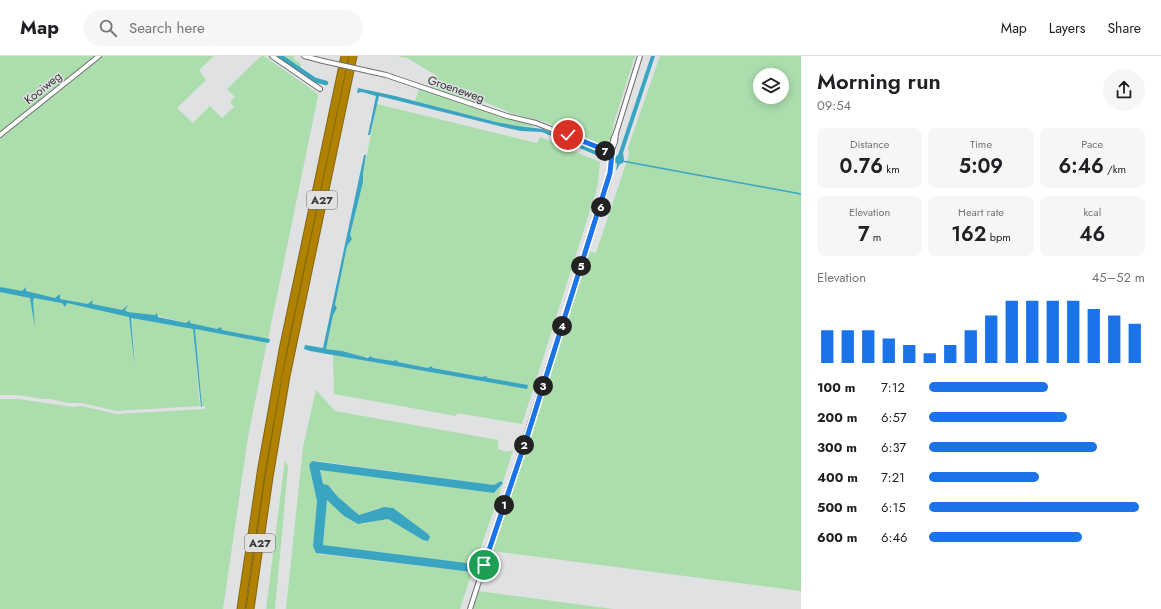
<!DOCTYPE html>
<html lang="en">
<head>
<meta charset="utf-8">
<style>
  body { margin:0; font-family:Jost,sans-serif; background:#f6f6f6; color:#202124; height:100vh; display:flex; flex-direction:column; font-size:15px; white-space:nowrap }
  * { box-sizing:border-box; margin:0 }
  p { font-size:13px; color:#757577 }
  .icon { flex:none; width:22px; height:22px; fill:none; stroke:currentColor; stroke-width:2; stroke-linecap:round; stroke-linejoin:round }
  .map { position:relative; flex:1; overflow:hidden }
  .panel { display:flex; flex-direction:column; background:#fff; width:360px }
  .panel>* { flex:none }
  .tools { position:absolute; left:753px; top:12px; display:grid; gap:8px }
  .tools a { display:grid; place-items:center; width:36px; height:36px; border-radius:50%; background:#fff; box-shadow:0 2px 10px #0003; font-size:20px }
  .pin { position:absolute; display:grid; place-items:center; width:34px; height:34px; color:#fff; margin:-17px; border:2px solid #fff; border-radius:50%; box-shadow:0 1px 4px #0007 }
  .km { position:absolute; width:20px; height:20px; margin:-10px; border-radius:50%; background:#222; color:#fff; font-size:11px; line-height:20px; text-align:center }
  .round { display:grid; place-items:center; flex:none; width:42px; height:42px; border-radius:21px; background:#f6f6f6 }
  .summary { display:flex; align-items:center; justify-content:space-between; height:68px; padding:0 16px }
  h1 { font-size:22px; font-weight:600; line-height:30px }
  .stats { display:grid; grid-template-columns:repeat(3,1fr); gap:6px; height:68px; padding:4px 16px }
  .stats div { display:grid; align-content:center; border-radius:8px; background:#f6f6f6; text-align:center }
  .stats b { font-size:20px; font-weight:600 }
  .stats small { font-size:11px; font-weight:400 }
  .stats p { font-size:11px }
  .chart { height:112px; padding:8px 16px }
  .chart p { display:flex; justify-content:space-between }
  .chart svg { width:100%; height:72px; margin-top:4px; stroke:#1a73e8; stroke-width:6 }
  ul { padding:0 16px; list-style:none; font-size:13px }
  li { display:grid; grid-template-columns:64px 48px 1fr; align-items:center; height:30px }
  li i { height:10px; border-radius:5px; background:#1a73e8 }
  header { display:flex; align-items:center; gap:24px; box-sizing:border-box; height:56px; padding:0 20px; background:#fff; border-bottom:1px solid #e0e0e0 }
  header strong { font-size:19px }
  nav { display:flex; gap:22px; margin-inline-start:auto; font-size:14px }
  .search { width:280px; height:36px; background:#f6f6f6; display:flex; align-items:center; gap:10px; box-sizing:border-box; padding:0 14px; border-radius:22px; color:#757577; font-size:15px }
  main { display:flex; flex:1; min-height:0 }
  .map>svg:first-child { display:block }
  .green { fill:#abddad; fill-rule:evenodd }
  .water { fill:#3aa5c1 }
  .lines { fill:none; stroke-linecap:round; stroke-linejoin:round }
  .stream { stroke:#3aa5c1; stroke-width:1.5 }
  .canal { stroke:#3aa5c1; stroke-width:4.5 }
  .street-casing { stroke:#6d6f70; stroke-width:6 }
  .highway-casing { stroke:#856713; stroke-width:9 }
  .street { stroke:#fff; stroke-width:4 }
  .highway { stroke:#b08200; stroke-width:7 }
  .street-bridge-casing { stroke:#6d6f70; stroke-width:6; stroke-linecap:butt }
  .street-bridge { stroke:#fff; stroke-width:4 }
  .route-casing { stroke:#fff; stroke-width:8 }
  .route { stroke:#1a73e8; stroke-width:5 }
  .labels { text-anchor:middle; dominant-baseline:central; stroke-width:3; stroke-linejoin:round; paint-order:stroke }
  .shield { fill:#dfe1e2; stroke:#68696a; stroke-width:1 }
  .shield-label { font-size:11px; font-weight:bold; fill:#353636 }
  .street-label { font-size:12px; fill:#353636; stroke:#dfe1e2 }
</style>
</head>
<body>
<header>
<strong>Map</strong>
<div class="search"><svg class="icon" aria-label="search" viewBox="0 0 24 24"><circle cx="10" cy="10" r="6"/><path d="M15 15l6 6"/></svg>Search here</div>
<nav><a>Map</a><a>Layers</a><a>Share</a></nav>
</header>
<main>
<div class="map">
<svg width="801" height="553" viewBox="0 0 801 553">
  <rect width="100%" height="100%" fill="#dfe1e2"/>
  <!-- green -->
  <g class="green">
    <path d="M0,0H95L0,76Z"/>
    <path d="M100,0H214L199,14L206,24L177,52L193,67L210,50L222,62L234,51L230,46L235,41L227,33L261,0H264L317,37L318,40L268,283L186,267L155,259L128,256L125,254L122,256L128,258L136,311L131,262L193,273L200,350L116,355L82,347H68L51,343H43L18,339H0V81Z"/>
    <path d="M273,0H294L293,2L301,8V12L321,25L319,31Z"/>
    <path d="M397,0H635L614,66L611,84L608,85L604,89H601L545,66L511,57L434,25L437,20L407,2Z"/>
    <path d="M660,0H801V535L493,495L589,196L596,197L629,99L628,92ZM760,19H782V41H760Z"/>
    <path d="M432,28L501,56L430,32Z"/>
    <path d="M419,33L536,71L518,70L496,66L415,45Z"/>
    <path d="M377,48L537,87L540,81L600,106L598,127L595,139L522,368L457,357L456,360L334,338L333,299L527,333L488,322L486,320L482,321L433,312L431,310L428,312L398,306L396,304L393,305L374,302L372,300L364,301L341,295L326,293L333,258L337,252L335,249L347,190L352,183L350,179L363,126V118Z"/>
    <path d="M195,273L267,286L248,381L223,553H0V343H18L73,351L81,350L90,352L116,358L205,353V350H202Z"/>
    <path d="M316,334L335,355L498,384V393L506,396L513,394L503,426L501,425L494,429L318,405H312L309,409L317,445L313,490L319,498L472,516L460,553H286L303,391Z"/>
    <path d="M285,404L288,411L275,553H266Z"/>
    <path d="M320,413L496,436L503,427L475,508L323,489L327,444L345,460L363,468L378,464L388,463L426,485L379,452L359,459L338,441L331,432L323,428Z"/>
    <path d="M478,535L613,553H473Z"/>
  </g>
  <!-- water -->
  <g class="water">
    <path d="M651,0H655L623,97L624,103L623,107L620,108L616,115L617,108L614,105L615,101L618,99Z"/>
    <path d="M358,32L395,40L496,66L518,70L543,73L607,99L610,102V103L603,102L542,76L521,75L507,72L379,40L370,79H368L376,40L362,36L357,37Z"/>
    <path d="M364,99H366L363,118V126L350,179L352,183L347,190L335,249L337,252L333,259L326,293L342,295L364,301L368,302L370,300L374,302L393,305L396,304L398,306L428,312L431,310L433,312L482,321L486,320L488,322L528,329L527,333L310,295L304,293L305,289L323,292Z"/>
    <path d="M0,231L22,235L26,231V235L55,242L60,238V243L88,248L93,244L92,248L122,254L128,249L125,254L128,256L155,259L157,257L158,261L186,267L190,264V267L217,273L221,271L222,274L270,283L269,287L195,273L202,351H201L193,273L131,262L135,311L129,261L67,247L65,251L62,247L34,242L33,245L35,271L30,242L0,236Z"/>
    <path d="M312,405L494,429L501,425L503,427L494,437L320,414L323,428L328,429L338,441L359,459L384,451L393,452L428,478L430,481L428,485L423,484L388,463L358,468L344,460L327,444L323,489L475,508L472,516L316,497L313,490L317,445L309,409Z"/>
  </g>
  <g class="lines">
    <!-- stream -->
    <path class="stream" d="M622,105L801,138"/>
    <!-- canal -->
    <path class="canal" d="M280,0L315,24L326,27"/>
    <defs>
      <g id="street">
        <path d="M272,0L320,33"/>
        <path d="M304,0L323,5"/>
        <path d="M386,19L507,60L536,67L612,97"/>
        <path d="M0,79L99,0"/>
        <path d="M600,91H613"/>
        <path d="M613,91L615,86L616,77L640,0"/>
        <path d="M470,553L605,136C607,130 609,124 610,118C613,104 609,88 616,77"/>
      </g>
      <g id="highway">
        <path d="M241,553L262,411L283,294L345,0"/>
        <path d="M250,553L269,421L286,320L353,0"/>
      </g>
    </defs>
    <!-- street casing -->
    <use href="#street" class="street-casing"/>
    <!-- highway casing -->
    <use href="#highway" class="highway-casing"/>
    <!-- street -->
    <use href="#street" class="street"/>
    <!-- highway -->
    <use href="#highway" class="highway"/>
    <defs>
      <path id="street-bridge" d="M323,5L386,19"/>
    </defs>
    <!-- street-bridge casing -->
    <use href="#street-bridge" class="street-bridge-casing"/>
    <!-- street-bridge -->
    <use href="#street-bridge" class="street-bridge"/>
  </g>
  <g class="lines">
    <defs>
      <path id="route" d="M484,509L528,378L610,117L612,97L568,79"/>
    </defs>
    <!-- route casing -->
    <use href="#route" class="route-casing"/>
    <!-- route -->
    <use href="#route" class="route"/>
  </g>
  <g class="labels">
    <!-- shield labels -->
    <g class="shield">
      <rect x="307" y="135" width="30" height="18" rx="3"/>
      <rect x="245" y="478" width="30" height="18" rx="3"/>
    </g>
    <g class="shield-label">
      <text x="322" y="144">A27</text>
      <text x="260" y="487">A27</text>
    </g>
    <!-- street labels -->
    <g class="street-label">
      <text transform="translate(43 32) rotate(-39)">Kooiweg</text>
      <text transform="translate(456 33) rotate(19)">Groeneweg</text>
    </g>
  </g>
</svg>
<div class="tools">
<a><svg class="icon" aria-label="layers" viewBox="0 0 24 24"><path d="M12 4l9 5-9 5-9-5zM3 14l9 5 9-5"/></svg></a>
</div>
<div class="pin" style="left:484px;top:509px;background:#1e9e55"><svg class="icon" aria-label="arrive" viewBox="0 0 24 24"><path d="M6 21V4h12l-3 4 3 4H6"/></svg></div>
<div class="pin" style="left:568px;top:79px;background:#d93025"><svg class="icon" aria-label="check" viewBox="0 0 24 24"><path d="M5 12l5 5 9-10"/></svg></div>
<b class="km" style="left:504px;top:449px">1</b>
<b class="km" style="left:524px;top:389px">2</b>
<b class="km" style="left:543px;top:330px">3</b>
<b class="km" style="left:562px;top:270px">4</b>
<b class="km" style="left:581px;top:210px">5</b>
<b class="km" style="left:601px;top:151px">6</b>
<b class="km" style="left:605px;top:95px">7</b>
</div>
<section class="panel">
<div class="summary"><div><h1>Morning run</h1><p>09:54</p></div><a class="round"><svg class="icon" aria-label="share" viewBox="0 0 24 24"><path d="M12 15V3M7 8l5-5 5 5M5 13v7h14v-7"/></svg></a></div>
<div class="stats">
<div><p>Distance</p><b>0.76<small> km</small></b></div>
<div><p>Time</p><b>5:09</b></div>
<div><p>Pace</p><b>6:46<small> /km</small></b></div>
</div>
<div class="stats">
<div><p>Elevation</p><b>7<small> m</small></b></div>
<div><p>Heart rate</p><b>162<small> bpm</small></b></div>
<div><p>kcal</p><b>46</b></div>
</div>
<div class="chart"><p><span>Elevation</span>45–52 m</p>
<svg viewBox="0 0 160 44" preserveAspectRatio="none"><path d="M5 44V24M15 44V24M25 44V24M35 44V29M45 44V33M55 44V38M65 44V33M75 44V24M85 44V15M95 44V6M105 44V6M115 44V6M125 44V6M135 44V11M145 44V15M155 44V20"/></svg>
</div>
<ul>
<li><b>100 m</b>7:12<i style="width:55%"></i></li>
<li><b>200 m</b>6:57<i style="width:64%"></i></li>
<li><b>300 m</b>6:37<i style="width:78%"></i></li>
<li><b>400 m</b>7:21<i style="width:51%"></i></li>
<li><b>500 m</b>6:15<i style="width:97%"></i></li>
<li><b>600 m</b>6:46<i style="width:71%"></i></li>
</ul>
</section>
</main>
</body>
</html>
